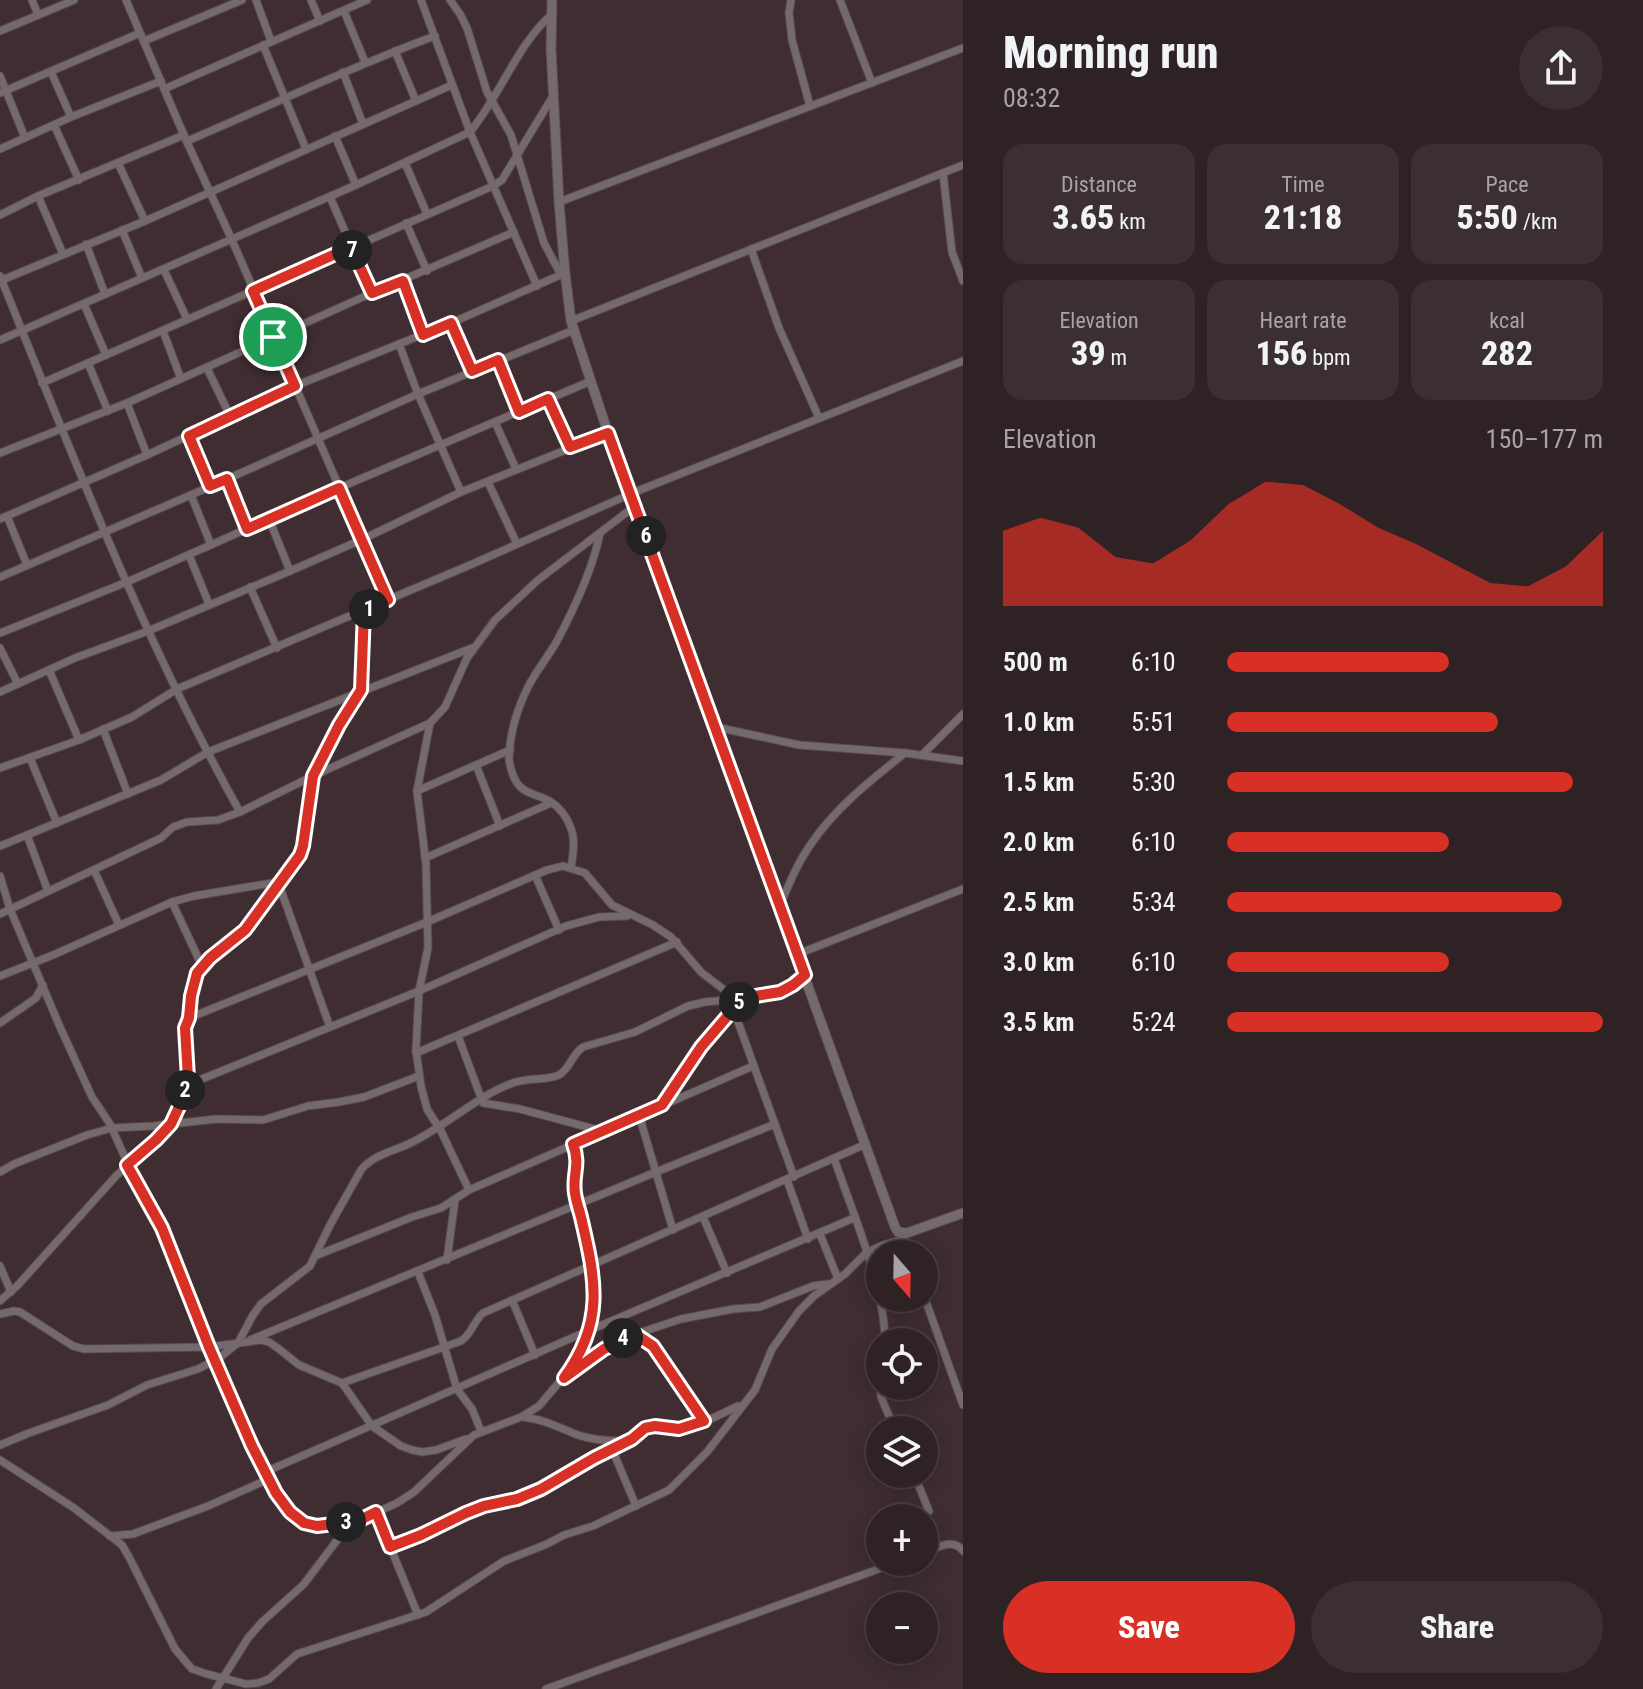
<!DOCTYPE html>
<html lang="en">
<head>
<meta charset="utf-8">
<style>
  body { margin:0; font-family:"Roboto Condensed",sans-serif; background:#3b2f32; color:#f1f3f6; height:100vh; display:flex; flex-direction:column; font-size:30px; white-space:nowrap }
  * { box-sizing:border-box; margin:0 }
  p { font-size:26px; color:#a7a4a7 }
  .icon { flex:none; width:44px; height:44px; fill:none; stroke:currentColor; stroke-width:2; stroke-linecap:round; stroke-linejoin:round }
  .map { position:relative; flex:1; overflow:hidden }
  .side { display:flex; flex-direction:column; background:#2f2225; width:680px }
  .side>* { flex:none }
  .needle { width:52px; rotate:160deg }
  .tools { position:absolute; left:866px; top:1240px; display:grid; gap:16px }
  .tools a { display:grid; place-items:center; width:72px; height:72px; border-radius:50%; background:#2f2225; box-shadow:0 4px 20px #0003,0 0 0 2px #4a3f42; font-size:40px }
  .pin { position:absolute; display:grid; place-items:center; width:68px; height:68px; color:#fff; margin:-34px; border:4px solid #fff; border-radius:50%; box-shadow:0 2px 8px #0007 }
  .km { position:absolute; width:40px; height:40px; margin:-20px; border-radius:50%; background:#222; color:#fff; font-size:22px; line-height:40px; text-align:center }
  .round { display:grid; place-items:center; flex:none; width:84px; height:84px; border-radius:42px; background:#3b2f32 }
  .headline { display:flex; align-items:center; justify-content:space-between; height:136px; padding:0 40px }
  h1 { font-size:44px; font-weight:800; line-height:60px }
  .metrics { display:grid; grid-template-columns:repeat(3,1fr); gap:12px; height:136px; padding:8px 40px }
  .metrics div { display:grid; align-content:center; border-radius:20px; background:#3b2f32; text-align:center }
  .metrics b { font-size:34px; font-weight:800 }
  .metrics small { font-size:22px; font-weight:400 }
  .metrics p { font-size:22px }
  .chart { height:224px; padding:16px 40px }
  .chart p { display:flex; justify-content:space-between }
  .chart svg { width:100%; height:144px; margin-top:8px; fill:#d93025; opacity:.7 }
  .button { display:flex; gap:16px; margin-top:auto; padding:16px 40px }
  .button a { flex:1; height:92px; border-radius:48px; background:#d93025; color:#fff; font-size:32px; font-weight:800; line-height:92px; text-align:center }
  .button a+a { background:#3b2f32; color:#f1f3f6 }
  ul { padding:0 40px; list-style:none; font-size:26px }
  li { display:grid; grid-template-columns:128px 96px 1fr; align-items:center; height:60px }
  li i { height:20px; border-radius:10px; background:#d93025 }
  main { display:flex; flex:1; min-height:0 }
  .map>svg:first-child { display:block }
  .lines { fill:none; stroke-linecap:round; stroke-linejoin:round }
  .minor-casing { stroke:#5b4a4e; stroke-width:9 }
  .tertiary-casing { stroke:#5b4a4e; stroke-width:11 }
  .minor { stroke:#746a6c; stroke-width:7 }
  .tertiary { stroke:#746a6c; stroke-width:9 }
  .route-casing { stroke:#fff; stroke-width:16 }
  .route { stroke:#d93025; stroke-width:10 }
</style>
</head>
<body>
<main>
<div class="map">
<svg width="963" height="1689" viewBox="0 0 963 1689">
  <rect width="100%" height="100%" fill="#3f2d31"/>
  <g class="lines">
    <defs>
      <g id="minor">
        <path d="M32,0L38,15"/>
        <path d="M126,0L186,140L232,240L388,600"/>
        <path d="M256,0L271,41"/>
        <path d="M311,0L320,21"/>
        <path d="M421,0L470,132L537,286"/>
        <path d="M450,0L460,14L467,28L487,92L511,135L544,243L561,275"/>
        <path d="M791,0L789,13L792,40L810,106"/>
        <path d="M840,0L872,83"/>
        <path d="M344,11L365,62"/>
        <path d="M0,31L74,0"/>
        <path d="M144,41L242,0"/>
        <path d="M263,45L306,149"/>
        <path d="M395,51L416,101"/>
        <path d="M51,72L71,117"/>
        <path d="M343,72L363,124"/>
        <path d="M0,76L25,138"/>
        <path d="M164,89L367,0"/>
        <path d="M0,93L140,33"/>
        <path d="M54,125L79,180"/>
        <path d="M335,136L356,185"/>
        <path d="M187,141C270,106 350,67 435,36"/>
        <path d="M0,149L71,117L161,81"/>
        <path d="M118,163L145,221"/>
        <path d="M405,163L427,214"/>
        <path d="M943,173L952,252L963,281"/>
        <path d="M38,196L63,254"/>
        <path d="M330,197L372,293"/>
        <path d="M559,202L963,48"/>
        <path d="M0,215L38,196L184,135"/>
        <path d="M406,223L427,271"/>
        <path d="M122,230L142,278"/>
        <path d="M86,244L105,294"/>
        <path d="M751,249L779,328L819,418"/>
        <path d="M164,270L187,319"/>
        <path d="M0,276C73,457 144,641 240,812"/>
        <path d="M2,280L145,221L452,85"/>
        <path d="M403,281L423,335"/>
        <path d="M84,304L106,355"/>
        <path d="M571,321L963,165"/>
        <path d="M451,323L472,371"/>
        <path d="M163,331L181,379"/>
        <path d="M0,340L356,185L470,132C500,96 517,45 551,15"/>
        <path d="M399,344L418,394L461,492"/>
        <path d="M498,360L519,412"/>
        <path d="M88,363L108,411"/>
        <path d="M207,368L230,416"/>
        <path d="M42,383L493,186L502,180L553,96"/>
        <path d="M548,399L570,447"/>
        <path d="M127,403L147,455"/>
        <path d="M495,422L516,469"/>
        <path d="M189,436L210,486"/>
        <path d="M0,453L127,403L372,293L514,232"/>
        <path d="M227,479L247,529"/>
        <path d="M488,482L517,544"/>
        <path d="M191,495L211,545"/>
        <path d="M7,516L27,565"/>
        <path d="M0,519L147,455L295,386L451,323L565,273"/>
        <path d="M269,519L290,571"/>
        <path d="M189,555L209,604"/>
        <path d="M0,577L191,495L418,394L574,330"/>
        <path d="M250,587L277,648"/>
        <path d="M0,633L127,582L339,488L591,381"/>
        <path d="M0,648L18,684"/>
        <path d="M49,670L79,740"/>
        <path d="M0,692L75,658L148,631L290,571L361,540L461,492L608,433"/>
        <path d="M430,723L417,791L426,864L428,948L419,991L416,1050L421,1086L427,1109L441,1131L469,1190"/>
        <path d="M716,727L799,745L905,753L963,761"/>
        <path d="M103,729L128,794"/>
        <path d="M922,755L963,714"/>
        <path d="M30,758L57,823"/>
        <path d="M476,765L500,826"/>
        <path d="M0,768L79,740L132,717L177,689L470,565L635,492L963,361"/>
        <path d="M417,791L510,750"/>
        <path d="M27,835L48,891"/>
        <path d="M0,846L161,780L208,752L472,648"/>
        <path d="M425,858L551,803"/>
        <path d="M571,868C573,855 576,838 570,826C567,817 559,807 551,802C535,792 521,796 513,775C511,769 509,764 509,758C510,733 517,709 528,687C536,671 548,657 557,641C574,609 593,569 600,533"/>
        <path d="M94,870L119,925"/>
        <path d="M535,875L559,930"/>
        <path d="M0,876L10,909L60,1027L92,1097L110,1124L138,1187L162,1228L209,1347L252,1446L276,1493L290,1512L304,1523L317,1526L358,1521"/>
        <path d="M172,902L202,966"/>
        <path d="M780,905C789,884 798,862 811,844C835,808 871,780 905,753"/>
        <path d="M0,914L161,838L173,827L187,822L218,820L240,812L313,776L430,723L445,707L467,658L495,620L538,580L635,506"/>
        <path d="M798,954L963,889"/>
        <path d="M0,976L53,955L172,902L194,896L278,882L330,1027"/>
        <path d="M733,1008L794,1177"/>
        <path d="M189,1018L427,922L547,870L563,866L585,873L612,905L653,925L671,937L701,972L736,999"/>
        <path d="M0,1023L36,998L43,985"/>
        <path d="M458,1036L483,1103L520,1109L602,1131"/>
        <path d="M416,1053L677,942"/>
        <path d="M187,1085L419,991L566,926L599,917L627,916"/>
        <path d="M662,1105L701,1047L743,998"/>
        <path d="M639,1115L673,1230"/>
        <path d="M834,1158C852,1212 885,1286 885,1342"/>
        <path d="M0,1172L14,1164L87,1135L112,1128L153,1126L216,1119L263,1120L308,1106L339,1102L364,1097L419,1076"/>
        <path d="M787,1180L808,1239"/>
        <path d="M703,1217L727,1273"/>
        <path d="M820,1234L838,1279"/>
        <path d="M902,1235L909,1254"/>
        <path d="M315,1256L412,1217L441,1208L469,1190L753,1066"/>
        <path d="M447,1260L455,1200"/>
        <path d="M0,1266L11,1292"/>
        <path d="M418,1272L435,1315L457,1389L472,1409L481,1431"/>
        <path d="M924,1296L963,1405"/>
        <path d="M512,1300L535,1355"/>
        <path d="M0,1301L18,1285L116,1176L156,1140L171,1124L184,1096L188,1078L185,1028L189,1018L191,996L197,973L210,958L245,930L300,855L303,846L313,776L339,725L361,690L364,611"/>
        <path d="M0,1314L14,1311L20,1312L73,1346L84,1349L209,1347L261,1340L269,1342L279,1349L299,1365L342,1383L372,1426L401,1446L412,1450L422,1452L436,1450L466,1439"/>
        <path d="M635,1334L653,1346L704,1421"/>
        <path d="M250,1340L656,1172L775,1124"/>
        <path d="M571,1372L604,1349L630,1336L681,1319L733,1309L760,1307L813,1286L828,1284"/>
        <path d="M342,1383L461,1341C472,1334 473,1322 483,1313L866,1144"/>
        <path d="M880,1386L881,1397L895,1430"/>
        <path d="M523,1417C546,1420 557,1427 578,1435C592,1440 608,1441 623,1441"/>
        <path d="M0,1445L29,1433L108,1405L147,1385L198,1369L219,1358L238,1343L253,1315L261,1304L310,1266L330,1225L361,1170C371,1157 389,1152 404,1146C442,1130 472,1099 510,1084C526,1077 546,1081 559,1075C570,1069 572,1054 583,1047L635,1032L688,1006L705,1002L760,997L780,992L793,985L805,975"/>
        <path d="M612,1449L636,1506"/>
        <path d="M0,1460L74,1508L122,1545L129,1557L175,1649L192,1669L207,1674L246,1684L258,1683L269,1679L297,1654L426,1612L504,1561L547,1544L564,1535L593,1526L669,1490L707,1452L755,1390L772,1349L799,1311L814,1296L845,1274L866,1253L883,1245L904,1239"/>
        <path d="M265,1472L590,1330L854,1218"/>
        <path d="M914,1474L929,1511"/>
        <path d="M376,1512L418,1615"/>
        <path d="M110,1536L133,1534L208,1506L269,1479"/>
        <path d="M390,1547L421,1535L466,1513L484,1506L517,1499L541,1489L587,1461L632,1439L645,1428L655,1426L671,1429H684L713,1418L738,1406"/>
        <path d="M924,1553C937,1548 953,1537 963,1551"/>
        <path d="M216,1689L248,1638L262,1622L304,1584L344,1531L358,1521L397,1503L414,1492L474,1435L521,1417L539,1406L572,1367L590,1330L594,1305L589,1253L574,1188L578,1163L573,1144"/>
        <path d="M546,1689L898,1562"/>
      </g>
      <path id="tertiary" d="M552,0L551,49L559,202L565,273L571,321L608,433L895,1227L898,1232L907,1233L963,1213"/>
    </defs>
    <!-- minor casing -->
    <use href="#minor" class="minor-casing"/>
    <!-- tertiary casing -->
    <use href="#tertiary" class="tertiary-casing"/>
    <!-- minor -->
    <use href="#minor" class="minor"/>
    <!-- tertiary -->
    <use href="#tertiary" class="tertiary"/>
  </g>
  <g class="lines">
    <defs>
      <path id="route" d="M351,247L372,293L403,281L423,335L451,323L472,371L498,360L519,412L548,399L570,447L608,433L805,975L793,985L780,992L743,998L701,1047L662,1105L573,1144C581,1166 572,1174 575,1193C576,1201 579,1209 581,1217C596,1281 605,1322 564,1378L604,1349L635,1334L653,1346L704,1421L679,1429L655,1426L645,1428L632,1439L594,1458L541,1489L517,1499L484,1506L466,1513L421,1535L390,1547L376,1512L358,1521L317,1526L304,1523L290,1512L276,1493L252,1446L209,1347L162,1228L127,1165L156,1140L171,1124L184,1096L188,1078L185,1028L189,1018L191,996L197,973L210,958L245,930L300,855L303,846L313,776L339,725L361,690L364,611L388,600L339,488L247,529L227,479L210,486L189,436L295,386L253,291Z"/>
    </defs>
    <!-- route casing -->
    <use href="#route" class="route-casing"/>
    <!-- route -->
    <use href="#route" class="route"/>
  </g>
</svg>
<div class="tools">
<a><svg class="needle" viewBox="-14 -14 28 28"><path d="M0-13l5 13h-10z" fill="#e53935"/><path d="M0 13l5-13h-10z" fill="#a7a4a7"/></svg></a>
<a><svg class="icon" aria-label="locate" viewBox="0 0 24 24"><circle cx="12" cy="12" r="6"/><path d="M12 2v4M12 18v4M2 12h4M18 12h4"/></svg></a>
<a><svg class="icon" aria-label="layers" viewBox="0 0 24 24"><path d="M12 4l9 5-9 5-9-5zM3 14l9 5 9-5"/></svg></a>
<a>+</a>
<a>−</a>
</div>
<div class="pin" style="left:273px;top:337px;background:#1e9e55"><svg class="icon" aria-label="arrive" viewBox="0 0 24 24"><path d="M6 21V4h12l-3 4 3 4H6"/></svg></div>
<b class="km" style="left:369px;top:609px">1</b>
<b class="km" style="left:185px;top:1090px">2</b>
<b class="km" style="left:346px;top:1522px">3</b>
<b class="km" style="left:623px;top:1338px">4</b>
<b class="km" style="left:739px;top:1002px">5</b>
<b class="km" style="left:646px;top:536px">6</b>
<b class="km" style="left:352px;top:250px">7</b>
</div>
<section class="side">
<div class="headline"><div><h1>Morning run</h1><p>08:32</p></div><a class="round"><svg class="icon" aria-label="share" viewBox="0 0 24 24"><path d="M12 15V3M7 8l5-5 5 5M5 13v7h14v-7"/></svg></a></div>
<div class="metrics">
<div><p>Distance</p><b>3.65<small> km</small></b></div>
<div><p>Time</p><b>21:18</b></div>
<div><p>Pace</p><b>5:50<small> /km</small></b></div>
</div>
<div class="metrics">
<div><p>Elevation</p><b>39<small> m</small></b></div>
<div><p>Heart rate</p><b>156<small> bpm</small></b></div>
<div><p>kcal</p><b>282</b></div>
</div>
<div class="chart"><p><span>Elevation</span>150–177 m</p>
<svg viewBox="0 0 160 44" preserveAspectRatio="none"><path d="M0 44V21L10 17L20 20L30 29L40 31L50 24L60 13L70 6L80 7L90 13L100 20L110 25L120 31L130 37L140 38L150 32L160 21V44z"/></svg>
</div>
<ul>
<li><b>500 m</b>6:10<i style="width:59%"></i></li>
<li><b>1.0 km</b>5:51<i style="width:72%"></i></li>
<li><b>1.5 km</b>5:30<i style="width:92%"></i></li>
<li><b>2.0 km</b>6:10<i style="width:59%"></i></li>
<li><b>2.5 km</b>5:34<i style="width:89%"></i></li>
<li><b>3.0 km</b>6:10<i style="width:59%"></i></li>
<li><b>3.5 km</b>5:24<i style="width:100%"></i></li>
</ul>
<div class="button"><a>Save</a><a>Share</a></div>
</section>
</main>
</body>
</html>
